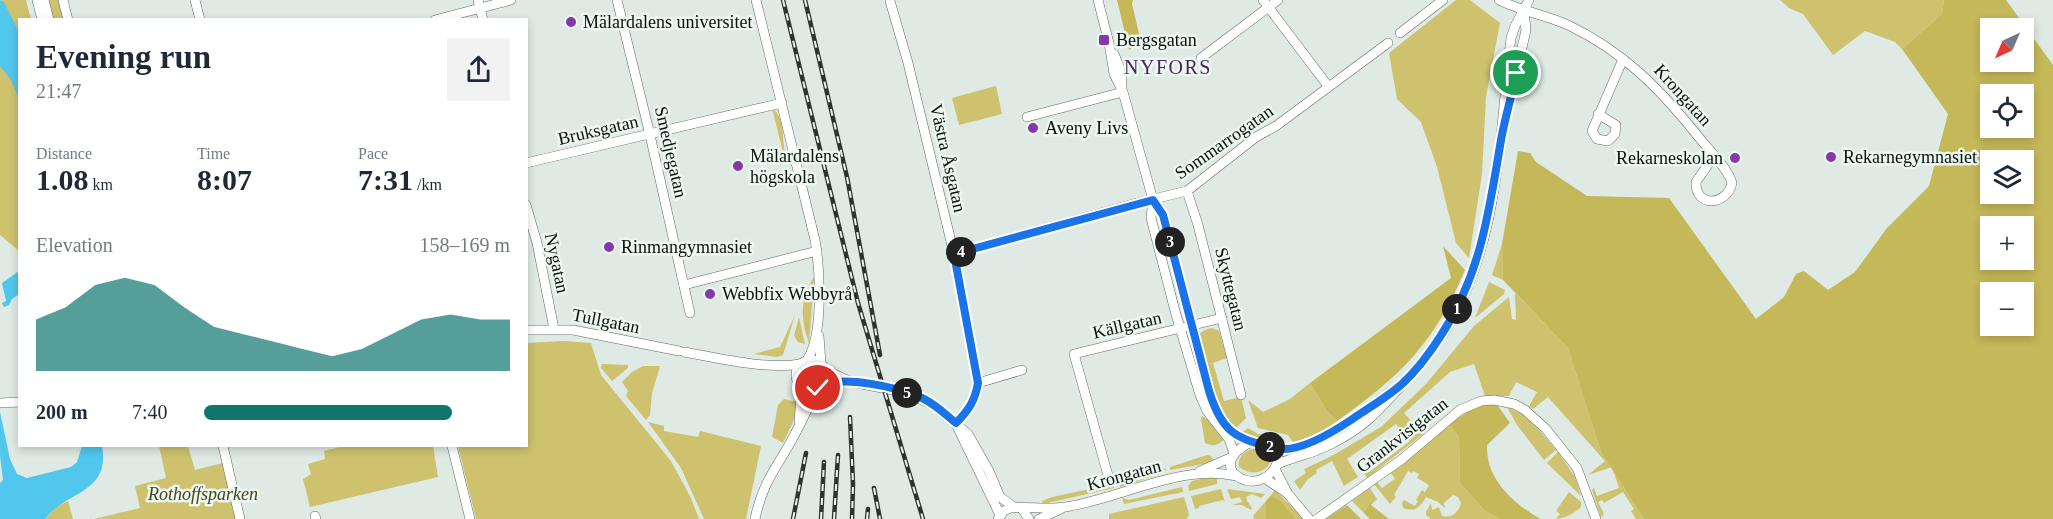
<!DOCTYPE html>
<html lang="en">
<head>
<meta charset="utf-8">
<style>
  body { margin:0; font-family:"Times New Roman",serif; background:#f2f2f3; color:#1f2937; height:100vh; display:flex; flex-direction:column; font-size:22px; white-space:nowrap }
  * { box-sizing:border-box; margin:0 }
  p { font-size:20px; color:#747a83 }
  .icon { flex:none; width:33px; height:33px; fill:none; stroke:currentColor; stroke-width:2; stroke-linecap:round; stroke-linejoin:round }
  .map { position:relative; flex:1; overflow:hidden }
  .panel { position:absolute; left:18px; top:18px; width:510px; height:429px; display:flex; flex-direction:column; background:#fff; border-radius:0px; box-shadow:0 3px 9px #0003 }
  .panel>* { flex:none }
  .needle { width:39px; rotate:224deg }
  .controls { position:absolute; left:1980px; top:18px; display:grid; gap:12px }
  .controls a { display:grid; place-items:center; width:54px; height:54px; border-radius:0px; background:#fff; box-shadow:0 3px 9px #0003; font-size:30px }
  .pin { position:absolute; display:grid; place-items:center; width:51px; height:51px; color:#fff; margin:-26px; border:3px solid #fff; border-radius:50%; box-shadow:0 2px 6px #0007 }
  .km { position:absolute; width:30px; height:30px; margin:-15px; border-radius:50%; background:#222; color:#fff; font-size:16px; line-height:30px; text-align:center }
  .round { display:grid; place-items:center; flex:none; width:63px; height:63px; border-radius:0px; background:#f2f2f3 }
  .summary { display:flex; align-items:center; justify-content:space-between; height:102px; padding:0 18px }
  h1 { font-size:33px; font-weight:700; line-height:45px }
  .figures { display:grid; grid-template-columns:repeat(3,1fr); gap:9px; height:102px; padding:6px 18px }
  .figures div { display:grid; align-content:center }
  .figures b { font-size:30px; font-weight:700 }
  .figures small { font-size:16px; font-weight:400 }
  .figures p { font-size:16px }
  .chart { height:168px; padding:12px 18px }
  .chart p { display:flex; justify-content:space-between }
  .chart svg { width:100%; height:108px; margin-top:6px; fill:#0f766e; opacity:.7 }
  ul { padding:0 18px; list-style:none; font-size:20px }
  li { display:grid; grid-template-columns:96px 72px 1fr; align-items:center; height:45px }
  li i { height:15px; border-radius:8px; background:#0f766e }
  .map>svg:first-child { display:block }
  .green { fill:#cec26f }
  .forest { fill:#c5b859; fill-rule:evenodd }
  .water { fill:#51c7ed }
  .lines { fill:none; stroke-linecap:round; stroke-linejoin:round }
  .minor-casing { stroke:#606b65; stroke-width:10 }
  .minor { stroke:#fff; stroke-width:9 }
  .rail-casing { stroke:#2d3430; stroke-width:4.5 }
  .rail { stroke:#ebf7f0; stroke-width:2; stroke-dasharray:7; stroke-linecap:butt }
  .route-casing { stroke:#fff; stroke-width:12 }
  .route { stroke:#1a73e8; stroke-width:8 }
  .poi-dot { fill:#8738a8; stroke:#ebf7f0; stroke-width:2 }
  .labels { text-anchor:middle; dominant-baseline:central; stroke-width:5; stroke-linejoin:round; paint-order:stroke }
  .poi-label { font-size:18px; fill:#0b100d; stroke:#ebf7f0; text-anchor:start }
  .street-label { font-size:18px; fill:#0b100d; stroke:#ebf7f0 }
  .park-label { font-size:18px; font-style:italic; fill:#49431b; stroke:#ebf7f0 }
  .neighbourhood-label { font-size:20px; letter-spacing:1.5px; fill:#4a255b; stroke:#ebf7f0 }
</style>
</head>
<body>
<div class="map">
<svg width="2053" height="519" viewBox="0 0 2053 519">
  <rect width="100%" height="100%" fill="#deeae3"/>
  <!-- green -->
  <g class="green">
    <path d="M1,0H26L31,19L20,20L19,32Z"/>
    <path d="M48,0H60L64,19H52Z"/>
    <path d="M1456,0H1470L1500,23L1486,97L1482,174L1469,258L1456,243L1437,167L1421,122L1397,99L1389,53Z"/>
    <path d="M1780,0H1944L1942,14L1902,49L1895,42L1865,31L1833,55L1803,14L1789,8Z"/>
    <path d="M0,62L19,90V251L0,235Z"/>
    <path d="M996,86L1002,114L959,125L952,98Z"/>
    <path d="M772,108C786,118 781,141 786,156H784Z"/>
    <path d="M1502,244L1503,280L1492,275Z"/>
    <path d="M814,277V280L809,343C800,319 800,298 814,277Z"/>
    <path d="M1489,282L1505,290L1504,294L1475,318Z"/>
    <path d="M1515,293L1568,348L1601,452L1644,519H1636L1631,511L1634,509L1623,492L1604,503L1602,500L1598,502L1604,514L1601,517L1592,490L1594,488L1597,496L1619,488L1612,467L1588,475L1605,461L1548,397L1533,409L1529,406L1537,392L1516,382L1509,396H1485L1474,364L1450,372L1404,413L1423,434L1367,478L1363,471L1364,466L1369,472L1410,441L1396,424L1347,459L1358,477L1344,486L1332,461L1316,470L1317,473L1308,479L1300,490L1294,481L1306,473L1304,469L1330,457L1381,427L1426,384L1474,326L1509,297L1512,319L1516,320Z"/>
    <path d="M795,315L783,355L777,357L754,354L780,347Z"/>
    <path d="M799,317L805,344L798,342L794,336Z"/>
    <path d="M1212,328L1219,331L1227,358L1213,363L1224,401L1241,397L1246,418L1234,430L1222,415L1213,398L1199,334L1205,330Z"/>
    <path d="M563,341L591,343L601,375L671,461L691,498L699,519H476L458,446H526L527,343Z"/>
    <path d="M602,364L628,365V368L612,381L601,368Z"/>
    <circle cx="812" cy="373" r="9"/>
    <path d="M643,366H660L652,393L650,415L646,420L626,396L628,391L622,382L632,372Z"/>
    <path d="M1310,383L1327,411L1337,421L1325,431L1294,444L1288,435L1258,428L1248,400L1263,412L1290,399Z"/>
    <path d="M784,399L798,402L793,422L783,443L772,437L778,405Z"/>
    <path d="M1507,407L1528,417L1556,450L1544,460L1517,425Z"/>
    <path d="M1202,416L1210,421L1225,439C1218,445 1214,447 1205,443L1201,419Z"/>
    <path d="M648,422L664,426V431L698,437L700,431L761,446L746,519H704L681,468Z"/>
    <path d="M1450,424L1459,438L1460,483L1484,510L1500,519H1431L1426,515V512L1431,503L1432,510L1439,507L1442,516C1451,519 1459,512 1461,503L1458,497L1453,495L1444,503L1445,508L1438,502L1426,497C1419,508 1416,512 1403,508L1402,503L1404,500L1415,506L1418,501L1416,500L1422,490L1425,492L1429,485L1417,478L1419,474L1413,471L1412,473L1408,471L1394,495L1396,497L1390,504L1374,484L1377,482L1382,488L1395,479L1391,473Z"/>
    <path d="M1248,428L1258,434L1284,439L1286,445L1263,438L1240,434Z"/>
    <path d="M159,446H188L195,470L223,463L236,519H94L140,508L135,486L166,478Z"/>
    <path d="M344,446H433L438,477L310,507L303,479L311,474L308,464L325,459L324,451Z"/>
    <path d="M1259,448L1269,452L1272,456C1270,473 1251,477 1239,467C1237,454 1248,449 1259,448Z"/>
    <path d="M1558,452L1575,477L1581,496L1547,463Z"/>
    <path d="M1207,455L1211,456L1214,462L1170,470V467Z"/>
    <path d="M1165,468L1166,470L1160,472V474L1120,487L1119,484L1120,481Z"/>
    <path d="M1217,475V484L1189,491L1188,486L1192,481Z"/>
    <path d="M1114,484V488L1043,504L1042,501L1052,497Z"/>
    <path d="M1182,487L1183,492L1124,504L1122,498L1129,500Z"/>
    <path d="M1370,488L1377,499L1371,505L1369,504L1363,512L1352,501Z"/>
    <path d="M1221,489L1225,502L1223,500L1199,506V508L1195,509L1191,496Z"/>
    <path d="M1227,489L1265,494L1261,498L1252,494L1246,497L1247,501L1252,508L1251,510L1242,505H1232L1242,502L1240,497L1231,499Z"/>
    <path d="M1275,490L1304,519H1296L1280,500L1271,495Z"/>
    <path d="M1569,492L1581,502V507C1575,513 1564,519 1556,519L1560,514L1556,511Z"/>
    <path d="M1184,497L1189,514L1187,519H1109V514Z"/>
    <path d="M68,501L73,519H45L56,507Z"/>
    <path d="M1266,501V519H1254L1253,516Z"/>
  </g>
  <!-- forest -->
  <g class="forest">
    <path d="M1117,0H1133L1132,4L1141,42L1129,50Z"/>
    <path d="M1944,0H2006L2053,65V519H1644L1601,452L1568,348L1503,280L1502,244L1518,151L1530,153L1536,162L1587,196L1669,198L1756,319L1784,297L1796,274L1804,271L1828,290L1855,272L1887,228L1929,186L1948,114L1902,49L1942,14ZM2024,28V62H1990V28ZM2024,94V128H1990V94ZM2024,160V194H1990V160ZM2024,226V260H1990V226ZM2024,292V326H1990V292Z"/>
    <path d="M1443,246L1465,270C1435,342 1401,376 1337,421L1327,411L1310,383L1451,278Z"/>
    <path d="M1490,404L1498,406L1510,423L1487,445C1486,479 1512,502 1540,519H1500L1484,510L1460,483L1459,438L1450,424L1474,407Z"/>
    <path d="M1271,495L1280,500L1296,519H1266V501Z"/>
    <path d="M1370,503L1371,505L1389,519H1370L1363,512Z"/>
    <path d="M1347,505L1361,519H1326Z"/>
  </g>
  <!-- water -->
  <g class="water">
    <path d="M0,0L4,2L19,32V99L11,80L0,66Z"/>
    <path d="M19,271V294L12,299L9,305L4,307L2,303L6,301L2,283Z"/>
    <path d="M0,412L10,459L17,474L27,478L71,467L77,462L82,446H102C111,494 65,491 45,519H0V483L3,480L0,456Z"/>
  </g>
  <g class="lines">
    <defs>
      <g id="minor">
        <path d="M37,0L42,20"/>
        <path d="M44,0L49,20"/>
        <path d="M63,0L68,20"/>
        <path d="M195,0L200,20"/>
        <path d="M478,0L483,20"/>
        <path d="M617,0L650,135L690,313"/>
        <path d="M756,0L815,240C820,269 824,335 807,360"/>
        <path d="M1098,0L1109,43L1114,74L1123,92L1153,200L1163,215L1215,409L1233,434L1252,442"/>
        <path d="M1263,0L1328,86"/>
        <path d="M1499,0C1521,11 1546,15 1568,25C1623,51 1660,89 1697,135C1707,148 1728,168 1732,183C1727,206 1695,208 1696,182L1714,156"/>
        <path d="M890,1L908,63L954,254L978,383C975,401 968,411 956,423"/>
        <path d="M435,20L511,0"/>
        <path d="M1400,33L1443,0"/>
        <path d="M1114,54L1121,71L1122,87"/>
        <path d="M1201,58L1278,0"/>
        <path d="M1507,114L1526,30L1524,11"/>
        <path d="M1598,114L1616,125L1615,134L1608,141L1597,139L1592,131L1623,59"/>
        <path d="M1027,117L1123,92"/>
        <path d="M526,163L782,103"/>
        <path d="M1187,191L1198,225L1241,395"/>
        <path d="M1153,200L1151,218L1175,311L1200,395L1207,411L1229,439L1234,453"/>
        <path d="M526,205L537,243L554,329"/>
        <path d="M954,254L1137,203L1187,191L1256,137L1276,126L1388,43"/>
        <path d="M684,285L817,251"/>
        <path d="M526,330H573L679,351"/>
        <path d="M819,336L821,363"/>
        <path d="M684,352C718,358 767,370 800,364"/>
        <circle cx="811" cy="375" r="15"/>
        <path d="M825,370L852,382L907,393L933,405L968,434L989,471L1000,497L1014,507"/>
        <path d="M978,383L1022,370"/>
        <path d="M0,403L20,402"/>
        <path d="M799,421L802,386"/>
        <path d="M957,426L1000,515"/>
        <path d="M1252,442C1303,443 1267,498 1237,476C1220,463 1239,447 1252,442Z"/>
        <path d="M223,446L240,519"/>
        <path d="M452,446L470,519"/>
        <path d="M1271,447C1309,458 1361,413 1390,392"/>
        <path d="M1278,464C1296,456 1316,453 1333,443C1365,427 1379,410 1402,385C1418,366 1434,349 1447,328C1500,241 1499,136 1511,38L1515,26L1529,0"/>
        <path d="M1275,469L1288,494L1309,519"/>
        <path d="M1200,471L1232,457"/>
        <path d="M1264,478L1287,493"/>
        <path d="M1109,479L1074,354L1222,318"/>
        <path d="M1022,509L1029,519"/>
        <path d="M315,516L316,519"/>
        <path d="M755,519C763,480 778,467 795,434C803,419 810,403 818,388"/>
        <path d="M998,519L1004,511L1010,508C1028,506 1047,510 1065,507C1119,499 1183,463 1236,476"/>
        <path d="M1039,519L1061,509"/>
        <path d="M1317,519L1401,460L1460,410L1481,401L1494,400L1514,404L1525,410L1546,429L1577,468L1596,519"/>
      </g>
    </defs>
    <!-- minor casing -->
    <use href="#minor" class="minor-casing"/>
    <!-- minor -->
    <use href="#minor" class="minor"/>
    <defs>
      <g id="rail">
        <path d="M783,0L858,303L923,519"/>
        <path d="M805,0L847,177L880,355"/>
        <path d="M850,417L853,484L852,519"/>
        <path d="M874,488L880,519"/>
        <path d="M793,519L806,453"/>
        <path d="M821,519L824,462"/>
        <path d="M834,519L838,455"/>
        <path d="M867,519L868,509"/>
      </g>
    </defs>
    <!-- rail casing -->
    <use href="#rail" class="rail-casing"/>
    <!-- rail -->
    <use href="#rail" class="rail"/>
  </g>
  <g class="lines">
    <defs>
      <path id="route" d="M818,388C839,373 900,388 922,398C935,404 945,414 956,423C968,411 975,401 978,383L954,254L1153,200L1163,215L1209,391C1222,433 1236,439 1276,448C1298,454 1333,432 1351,420C1368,408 1388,397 1403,383C1417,370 1429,354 1440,337C1481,275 1489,211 1501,140C1505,117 1512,96 1516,73"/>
    </defs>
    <!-- route casing -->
    <use href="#route" class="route-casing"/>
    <!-- route -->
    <use href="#route" class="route"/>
  </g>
  <!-- markers -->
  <g class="poi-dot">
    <circle cx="571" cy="22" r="6"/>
    <rect x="1098" y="34" width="12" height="12" rx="3"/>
    <circle cx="1033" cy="128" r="6"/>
    <circle cx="1831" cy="157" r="6"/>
    <circle cx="1735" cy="158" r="6"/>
    <circle cx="738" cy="166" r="6"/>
    <circle cx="609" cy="247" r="6"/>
    <circle cx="710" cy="294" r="6"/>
  </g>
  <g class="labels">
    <!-- poi labels -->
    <g class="poi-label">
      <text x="583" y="22">Mälardalens universitet</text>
      <text x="1116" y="40">Bergsgatan</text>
      <text x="1045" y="128">Aveny Livs</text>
      <text x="750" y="156">Mälardalens<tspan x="750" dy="21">högskola</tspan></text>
      <text x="1843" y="157">Rekarnegymnasiet</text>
      <text x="1723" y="158" text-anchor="end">Rekarneskolan</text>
      <text x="621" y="247">Rinmangymnasiet</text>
      <text x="722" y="294">Webbfix Webbyrå</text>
    </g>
    <!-- street labels -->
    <g class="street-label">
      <text transform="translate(1683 95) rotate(48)">Krongatan</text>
      <text transform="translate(598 130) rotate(-13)">Bruksgatan</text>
      <text transform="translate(1224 142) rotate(-35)">Sommarrogatan</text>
      <text transform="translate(671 152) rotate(77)">Smedjegatan</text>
      <text transform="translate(948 158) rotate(77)">Västra Åsgatan</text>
      <text transform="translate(557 263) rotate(78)">Nygatan</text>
      <text transform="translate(1231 289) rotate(76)">Skyttegatan</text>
      <text transform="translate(606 321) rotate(11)">Tullgatan</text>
      <text transform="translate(1127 325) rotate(-13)">Källgatan</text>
      <text transform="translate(1402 435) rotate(-38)">Grankvistgatan</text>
      <text transform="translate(1124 475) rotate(-15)">Krongatan</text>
    </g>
    <!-- park labels -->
    <g class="park-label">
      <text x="203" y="494">Rothoffsparken</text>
    </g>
    <!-- neighbourhood labels -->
    <g class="neighbourhood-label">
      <text x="1168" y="67">NYFORS</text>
    </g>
  </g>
</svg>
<div class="controls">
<a><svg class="needle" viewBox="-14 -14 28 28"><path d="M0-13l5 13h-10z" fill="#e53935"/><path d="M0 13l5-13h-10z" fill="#747a83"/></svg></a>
<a><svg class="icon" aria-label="locate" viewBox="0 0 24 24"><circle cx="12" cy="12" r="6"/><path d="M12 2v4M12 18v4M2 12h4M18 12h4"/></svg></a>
<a><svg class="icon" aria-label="layers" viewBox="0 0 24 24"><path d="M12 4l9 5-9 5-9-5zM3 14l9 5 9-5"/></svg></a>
<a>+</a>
<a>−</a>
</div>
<div class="pin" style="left:1516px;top:73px;background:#1e9e55"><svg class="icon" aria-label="arrive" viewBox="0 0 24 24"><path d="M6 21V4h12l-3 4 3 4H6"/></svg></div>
<div class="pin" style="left:818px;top:388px;background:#d93025"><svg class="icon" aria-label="check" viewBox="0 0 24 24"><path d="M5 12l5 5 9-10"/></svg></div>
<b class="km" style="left:1457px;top:309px">1</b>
<b class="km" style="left:1270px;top:447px">2</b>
<b class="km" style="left:1170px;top:242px">3</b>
<b class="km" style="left:961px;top:252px">4</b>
<b class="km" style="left:907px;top:393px">5</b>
<section class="panel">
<div class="summary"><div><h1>Evening run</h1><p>21:47</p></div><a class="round"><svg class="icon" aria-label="share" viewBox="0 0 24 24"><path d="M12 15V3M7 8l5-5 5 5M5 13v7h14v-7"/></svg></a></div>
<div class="figures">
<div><p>Distance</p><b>1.08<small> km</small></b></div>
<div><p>Time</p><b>8:07</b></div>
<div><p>Pace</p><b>7:31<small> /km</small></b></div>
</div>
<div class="chart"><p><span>Elevation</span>158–169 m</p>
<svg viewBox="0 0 160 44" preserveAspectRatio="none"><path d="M0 44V23L10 18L20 9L30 6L40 9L50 18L60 26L70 29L80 32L90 35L100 38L110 35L120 29L130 23L140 21L150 23L160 23V44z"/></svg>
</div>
<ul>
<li><b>200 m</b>7:40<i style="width:81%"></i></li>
</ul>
</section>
</div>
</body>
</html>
